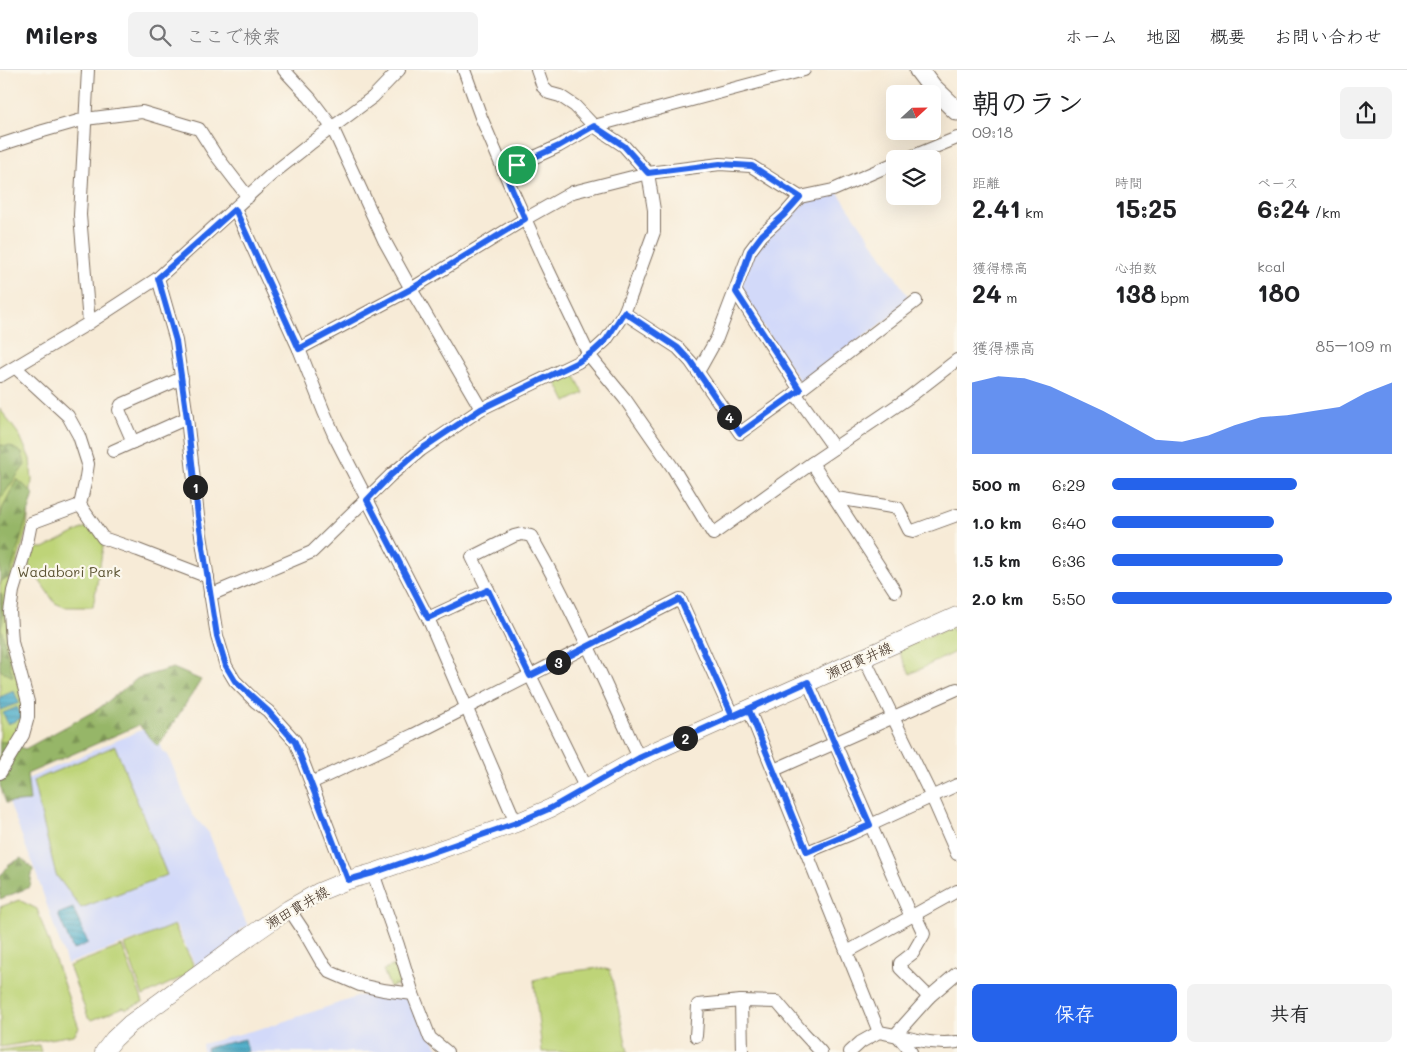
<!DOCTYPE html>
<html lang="ja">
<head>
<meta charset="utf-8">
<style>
  body { margin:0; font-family:Mali,"Klee One",sans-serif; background:#f2f2f2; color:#202124; height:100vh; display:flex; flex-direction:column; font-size:19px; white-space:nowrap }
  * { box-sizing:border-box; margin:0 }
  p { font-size:16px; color:#757577 }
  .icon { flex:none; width:28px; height:28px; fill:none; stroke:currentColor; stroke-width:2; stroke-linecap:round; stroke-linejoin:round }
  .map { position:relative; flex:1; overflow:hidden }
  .details { display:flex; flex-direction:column; background:#fff; width:450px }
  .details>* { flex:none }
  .needle { width:32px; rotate:68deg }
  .buttons { position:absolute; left:886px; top:15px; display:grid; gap:10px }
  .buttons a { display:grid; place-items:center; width:55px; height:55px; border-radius:8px; background:#fff; box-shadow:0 5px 20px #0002; font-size:25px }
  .pin { position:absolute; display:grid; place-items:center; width:42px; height:42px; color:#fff; margin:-21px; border:2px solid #fff; border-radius:50%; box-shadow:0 1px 5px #0007 }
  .km { position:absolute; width:25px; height:25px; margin:-12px; border-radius:50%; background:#222; color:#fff; font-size:14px; line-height:25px; text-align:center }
  .round { display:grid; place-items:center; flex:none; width:52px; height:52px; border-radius:8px; background:#f2f2f2 }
  .headline { display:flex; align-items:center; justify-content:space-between; height:85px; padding:0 15px }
  h1 { font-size:28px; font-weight:700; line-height:38px }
  .metrics { display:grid; grid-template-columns:repeat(3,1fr); gap:8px; height:85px; padding:5px 15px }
  .metrics div { display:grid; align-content:center }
  .metrics b { font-size:25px; font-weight:700 }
  .metrics small { font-size:14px; font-weight:400 }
  .metrics p { font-size:14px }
  .chart { height:140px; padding:10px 15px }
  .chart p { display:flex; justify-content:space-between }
  .chart svg { width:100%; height:90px; margin-top:5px; fill:#2563eb; opacity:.7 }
  .cta { display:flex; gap:10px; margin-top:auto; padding:10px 15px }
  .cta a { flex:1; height:58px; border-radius:8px; background:#2563eb; color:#fff; font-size:20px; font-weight:700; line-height:58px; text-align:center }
  .cta a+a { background:#f2f2f2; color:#202124 }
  ul { padding:0 15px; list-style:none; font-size:16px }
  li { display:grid; grid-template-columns:80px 60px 1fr; align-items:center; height:38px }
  li i { height:12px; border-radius:6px; background:#2563eb }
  header { display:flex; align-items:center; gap:30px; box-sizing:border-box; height:70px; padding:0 25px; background:#fff; border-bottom:1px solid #e0e0e0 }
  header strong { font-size:24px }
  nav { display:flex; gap:28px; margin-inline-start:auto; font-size:18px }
  .search { width:350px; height:45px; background:#f2f2f2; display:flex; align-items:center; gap:12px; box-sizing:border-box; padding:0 18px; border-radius:8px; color:#757577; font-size:19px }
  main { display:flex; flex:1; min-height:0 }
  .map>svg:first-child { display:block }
  .built { fill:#d2d9f9 }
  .green { fill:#bed478; stroke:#7c7f4b }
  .forest { fill:url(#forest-firs); stroke:#687043 }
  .cemetery { fill:url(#cemetery-stones); stroke:#7c7f4b }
  .water { fill:url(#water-rules); stroke:#426a73 }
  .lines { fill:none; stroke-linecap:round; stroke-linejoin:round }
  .street-casing { stroke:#7d6e5f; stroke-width:14 }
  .secondary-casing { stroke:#7d6e5f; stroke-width:19 }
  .primary-casing { stroke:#7d6e5f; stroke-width:21 }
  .street { stroke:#fff; stroke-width:12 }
  .secondary { stroke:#fff; stroke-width:18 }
  .primary { stroke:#fff; stroke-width:19 }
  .route-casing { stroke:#fff; stroke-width:10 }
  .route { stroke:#2563eb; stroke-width:6 }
  .labels { text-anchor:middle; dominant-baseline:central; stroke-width:4.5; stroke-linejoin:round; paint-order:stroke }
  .park-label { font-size:14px; fill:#5c5434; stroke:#fbf7ec }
  .street-label { font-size:14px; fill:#3b2a1e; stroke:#fbf7ec }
</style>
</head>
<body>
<header>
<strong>Milers</strong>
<div class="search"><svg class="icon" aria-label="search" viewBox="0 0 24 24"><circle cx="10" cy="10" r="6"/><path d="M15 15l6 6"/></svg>ここで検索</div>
<nav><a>ホーム</a><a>地図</a><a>概要</a><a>お問い合わせ</a></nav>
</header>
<main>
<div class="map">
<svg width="957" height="982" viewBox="0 0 957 982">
  <defs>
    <pattern id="forest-firs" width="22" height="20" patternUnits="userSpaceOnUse" patternTransform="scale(1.25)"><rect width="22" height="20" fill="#96b668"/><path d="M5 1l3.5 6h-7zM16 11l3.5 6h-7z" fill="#7c9455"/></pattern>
    <pattern id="cemetery-stones" width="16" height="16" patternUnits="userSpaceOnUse" patternTransform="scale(1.25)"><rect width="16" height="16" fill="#bed478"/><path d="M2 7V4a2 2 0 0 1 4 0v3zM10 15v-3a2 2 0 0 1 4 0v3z" fill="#a4b667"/></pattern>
    <pattern id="water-rules" width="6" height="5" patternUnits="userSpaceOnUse" patternTransform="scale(1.25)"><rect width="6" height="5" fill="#49abc8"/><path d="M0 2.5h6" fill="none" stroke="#3e8ba2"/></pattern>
  </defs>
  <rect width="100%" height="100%" fill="#fbf7ec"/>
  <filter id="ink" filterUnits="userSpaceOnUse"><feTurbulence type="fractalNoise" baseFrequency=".02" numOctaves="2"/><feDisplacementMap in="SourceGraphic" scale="10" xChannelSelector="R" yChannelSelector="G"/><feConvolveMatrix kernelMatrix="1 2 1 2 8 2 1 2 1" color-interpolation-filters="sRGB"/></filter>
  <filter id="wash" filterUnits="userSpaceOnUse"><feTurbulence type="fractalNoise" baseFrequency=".0096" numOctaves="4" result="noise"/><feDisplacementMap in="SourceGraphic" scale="20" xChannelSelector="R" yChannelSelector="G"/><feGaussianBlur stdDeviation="1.12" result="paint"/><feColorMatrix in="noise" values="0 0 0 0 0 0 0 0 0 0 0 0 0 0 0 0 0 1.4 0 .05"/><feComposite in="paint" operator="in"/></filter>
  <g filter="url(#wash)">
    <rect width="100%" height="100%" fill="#f7ebd7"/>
    <!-- built -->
    <g class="built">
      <path d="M837,121L882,186L911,231L801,313L739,220L754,183L766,167L806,132Z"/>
      <path d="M153,655L163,681L168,685L192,744L209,763L233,825L248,856L240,860L242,866L197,899L176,855L67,894L37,806L4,719Z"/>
      <path d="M375,921L410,929L440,982H203L202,974L270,956Z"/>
    </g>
    <!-- green -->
    <g class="green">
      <path d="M571,299L584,323L566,332L554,308Z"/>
      <path d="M0,339L20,366L30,389L32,410L29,436L27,459L8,523L25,635L24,657L0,690Z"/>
      <path d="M92,454L104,471L93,537H64L55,533L23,487L26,478H44Z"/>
      <path d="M951,557L957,568V581L910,604L898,579Z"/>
      <path d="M115,676L167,805L81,838L56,805L33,711Z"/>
      <path d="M19,830L37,839L79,958L74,965L0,977V837Z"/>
      <path d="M174,855L196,900L189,904L143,926L125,875Z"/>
      <path d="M122,876L143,932L126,939L124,937L92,950L88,947L69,896Z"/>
      <path d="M599,898L610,900L628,982H542L534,910L564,902Z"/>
      <path d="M39,975L41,982H0V980Z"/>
    </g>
    <!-- forest -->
    <g class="forest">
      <path d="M0,375L10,376L22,383L25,395L0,429Z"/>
      <path d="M17,409L34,424L9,508L2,510L0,515V450L2,439Z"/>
      <path d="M0,523L2,525L3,550L1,558L13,607L0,600Z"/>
      <path d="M173,598L201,610L158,677L139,655L27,704L30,731L6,733L0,715V672H7L25,679L98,639L138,608Z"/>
      <path d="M21,788L33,799L30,817L0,829V807L9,795Z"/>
    </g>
    <!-- cemetery -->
    <path class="cemetery" d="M397,894L405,913L390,917L383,900Z"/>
    <!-- water -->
    <g class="water">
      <path d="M14,621L19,633L0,640V627Z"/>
      <path d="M17,637L22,648L8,654L3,643Z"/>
      <path d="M73,838L88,873L73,880L58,844Z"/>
      <path d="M245,969L248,982H207L206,978Z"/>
    </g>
  </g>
  <g filter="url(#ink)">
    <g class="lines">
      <defs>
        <g id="street">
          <path d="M88,0L80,145L89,253"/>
          <path d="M284,0L310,28L332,57L384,170L411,219L481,339"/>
          <path d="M464,0L481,47L509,113L545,193L589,285L625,329L673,398L713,464L812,393L908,328L957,290"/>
          <path d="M0,75L43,61L85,49L142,42L199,59L215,84L248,127"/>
          <path d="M906,89L957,68"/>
          <path d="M503,99L517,95L559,76L594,56L804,0"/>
          <path d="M235,139L299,279L324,342L335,367L428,548L516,753"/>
          <path d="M158,208L176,271L187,348L198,446L217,566L226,596L235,611L256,632L268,641L295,671L348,810"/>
          <path d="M736,222L800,320"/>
          <path d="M624,243L678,278L691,292L740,363L800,320L916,231"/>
          <path d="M299,279L411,219L525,149L573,122L648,103L720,94L751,96L800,127L833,120L895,93"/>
          <path d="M16,298L68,346L79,366L88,394L85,413L80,435L103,468L138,480L208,507"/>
          <path d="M698,302L717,268L750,181L762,165L784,145L800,127"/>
          <path d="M0,306L89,253L158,208L271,105L310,74L373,27L399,0"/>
          <path d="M795,323L834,378"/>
          <path d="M133,372L119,340L121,335L182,308"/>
          <path d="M113,381L187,348"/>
          <path d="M812,393L895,521"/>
          <path d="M836,428L898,438L909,460L913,461L957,445"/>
          <path d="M210,525L312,482L391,405L421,380L481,339L578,292L594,281L606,270L615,257L624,243L630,228L654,162V140L648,103L624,76L594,56L575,36L560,26L549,23L543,17L537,0"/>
          <path d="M428,548L488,520"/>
          <path d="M864,588L932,727L957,784"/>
          <path d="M808,612L911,847"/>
          <path d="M749,640L879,962"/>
          <path d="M774,700L957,619"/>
          <path d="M0,703L23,665L28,647V632L12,572L10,542L13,521L26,478L31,453L80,435"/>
          <path d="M311,713L413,665L680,529L733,647"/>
          <path d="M586,719L472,487L514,466L522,464L531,466C572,538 605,613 639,688"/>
          <path d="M807,782L851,764L957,715"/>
          <path d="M373,803L398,875L413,924L427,960L430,968L447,982"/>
          <path d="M289,839L305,863L321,891L330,902L360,915L383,920L413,924"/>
          <path d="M915,845L924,864L913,883L900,893V898L929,927"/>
          <path d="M847,882L957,821"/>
          <path d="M741,931L742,982"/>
          <path d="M896,964L929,927L957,903"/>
          <path d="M896,964L911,982"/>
          <path d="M696,966L698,935L741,931L777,932L799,958L821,982"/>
          <path d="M850,982L861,972L879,962C904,966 931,976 957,972"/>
        </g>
        <path id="secondary" d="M104,982L114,969L130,954L250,866L289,839L319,822L348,810L373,803L516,753L551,738L639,688L957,546"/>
        <path id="primary" d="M919,0L932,17L957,41"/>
      </defs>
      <!-- street casing -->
      <use href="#street" class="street-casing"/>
      <!-- secondary casing -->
      <use href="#secondary" class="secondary-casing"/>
      <!-- primary casing -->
      <use href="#primary" class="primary-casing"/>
      <!-- street -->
      <use href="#street" class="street"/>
      <!-- secondary -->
      <use href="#secondary" class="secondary"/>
      <!-- primary -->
      <use href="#primary" class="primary"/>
    </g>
  </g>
  <g class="lines" filter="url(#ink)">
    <defs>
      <path id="route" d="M517,95L503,99L525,149L411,219L299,279L235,139L158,208L176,271L187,348L198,446L217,566L226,596L235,611L268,641L295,672L348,810L373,803L516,753L551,738L639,688L808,612L870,755L807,782L749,640L733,647L680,529L530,606L488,520L428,548L367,430L391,405L420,380L481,339L578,292L594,281L606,270L624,242L678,278L691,292L740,363L800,320L736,222L750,181L762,165L784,145L800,127L752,96L720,94L648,103L624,76L594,56L559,76L517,95"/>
    </defs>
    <!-- route casing -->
    <use href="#route" class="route-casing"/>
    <!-- route -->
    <use href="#route" class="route"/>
  </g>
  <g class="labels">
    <!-- park labels -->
    <g class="park-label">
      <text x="69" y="501">Wadabori Park</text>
    </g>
    <!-- street labels -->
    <g class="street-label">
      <text transform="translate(859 590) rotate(-24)">瀬田貫井線</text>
      <text transform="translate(297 837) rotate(-30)">瀬田貫井線</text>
    </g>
  </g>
</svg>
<div class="buttons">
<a><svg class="needle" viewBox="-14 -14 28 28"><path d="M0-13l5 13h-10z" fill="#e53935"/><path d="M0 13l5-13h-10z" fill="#757577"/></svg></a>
<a><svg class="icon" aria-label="layers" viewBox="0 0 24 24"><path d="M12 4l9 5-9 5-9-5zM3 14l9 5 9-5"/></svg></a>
</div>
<div class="pin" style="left:517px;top:95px;background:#1e9e55"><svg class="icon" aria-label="arrive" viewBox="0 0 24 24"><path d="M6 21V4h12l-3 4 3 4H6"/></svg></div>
<b class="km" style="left:195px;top:417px">1</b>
<b class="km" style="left:685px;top:668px">2</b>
<b class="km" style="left:558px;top:592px">3</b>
<b class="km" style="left:729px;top:347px">4</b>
</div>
<section class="details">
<div class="headline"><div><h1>朝のラン</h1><p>09:18</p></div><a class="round"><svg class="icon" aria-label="share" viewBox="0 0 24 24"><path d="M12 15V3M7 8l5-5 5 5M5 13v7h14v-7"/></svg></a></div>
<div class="metrics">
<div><p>距離</p><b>2.41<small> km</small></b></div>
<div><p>時間</p><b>15:25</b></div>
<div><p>ペース</p><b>6:24<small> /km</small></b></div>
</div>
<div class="metrics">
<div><p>獲得標高</p><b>24<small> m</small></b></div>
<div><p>心拍数</p><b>138<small> bpm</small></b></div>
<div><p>kcal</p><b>180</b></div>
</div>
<div class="chart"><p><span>獲得標高</span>85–109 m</p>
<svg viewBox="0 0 160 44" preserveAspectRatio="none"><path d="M0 44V9L10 6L20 7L30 11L40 17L50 23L60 30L70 37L80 38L90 35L100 30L110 26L120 25L130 23L140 21L150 14L160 9V44z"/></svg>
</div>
<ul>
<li><b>500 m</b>6:29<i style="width:66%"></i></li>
<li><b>1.0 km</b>6:40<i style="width:58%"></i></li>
<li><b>1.5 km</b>6:36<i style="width:61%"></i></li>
<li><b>2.0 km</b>5:50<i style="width:100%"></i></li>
</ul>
<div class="cta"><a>保存</a><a>共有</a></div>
</section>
</main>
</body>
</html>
